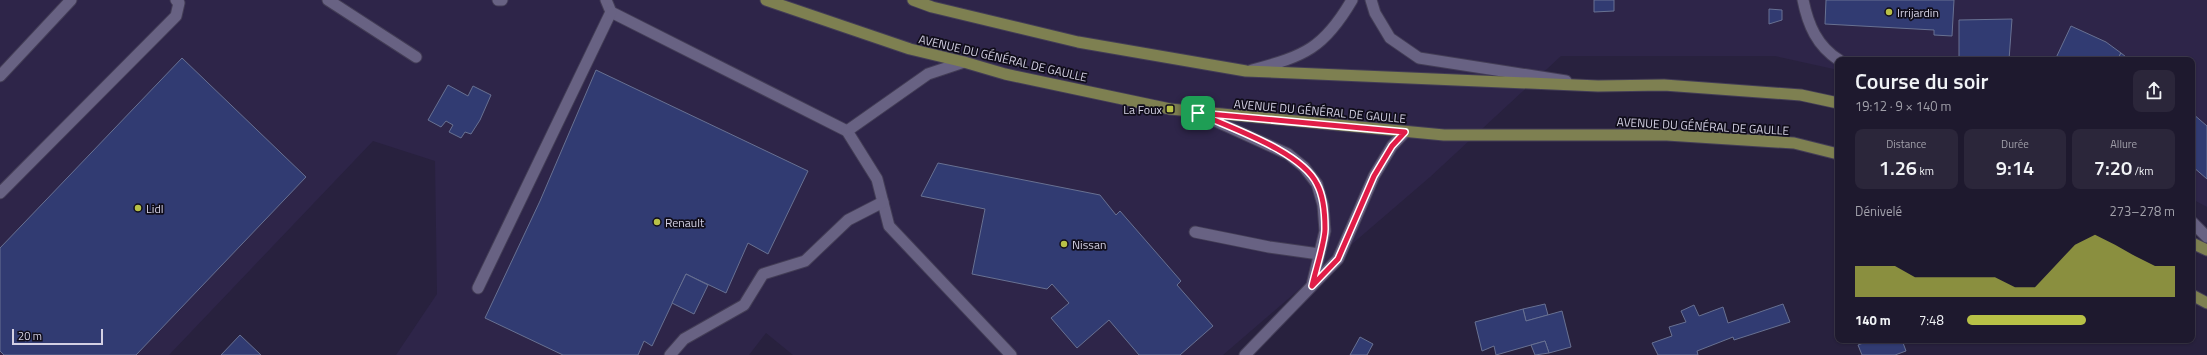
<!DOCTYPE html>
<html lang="fr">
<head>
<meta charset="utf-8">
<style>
  body { margin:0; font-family:"Titillium Web",sans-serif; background:#2b263a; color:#f1f3f6; height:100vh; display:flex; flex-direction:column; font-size:15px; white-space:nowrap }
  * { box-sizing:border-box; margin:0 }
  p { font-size:13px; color:#a1a0aa }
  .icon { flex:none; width:22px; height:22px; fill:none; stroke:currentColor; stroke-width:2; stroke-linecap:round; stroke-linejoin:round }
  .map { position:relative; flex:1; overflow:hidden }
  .details { position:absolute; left:1835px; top:57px; width:360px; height:286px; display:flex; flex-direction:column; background:#1e192e; border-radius:8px; box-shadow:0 1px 3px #0004,0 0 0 1px #3c384a }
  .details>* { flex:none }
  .scale { position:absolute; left:12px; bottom:10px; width:91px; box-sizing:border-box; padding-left:4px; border:2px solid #d3d0e3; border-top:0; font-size:11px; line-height:14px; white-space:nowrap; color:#d3d0e3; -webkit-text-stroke:3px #100d1a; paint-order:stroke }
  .pin { position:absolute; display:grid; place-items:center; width:34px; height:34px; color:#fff; margin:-17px; border-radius:8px; box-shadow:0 2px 6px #0006 }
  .round { display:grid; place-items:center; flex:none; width:42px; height:42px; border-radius:8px; background:#2b263a }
  .overview { display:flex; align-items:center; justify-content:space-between; height:68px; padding:0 20px }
  h1 { font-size:22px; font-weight:600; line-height:30px }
  .metrics { display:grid; grid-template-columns:repeat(3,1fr); gap:6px; height:68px; padding:4px 20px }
  .metrics div { display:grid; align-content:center; border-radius:8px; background:#2b263a; text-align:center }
  .metrics b { font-size:20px; font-weight:600 }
  .metrics small { font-size:11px; font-weight:400 }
  .metrics p { font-size:11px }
  .chart { height:112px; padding:8px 20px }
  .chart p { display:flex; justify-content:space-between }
  .chart svg { width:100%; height:72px; margin-top:4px; fill:#b8c147; opacity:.7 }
  ul { padding:0 20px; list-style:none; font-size:13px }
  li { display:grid; grid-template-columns:64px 48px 1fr; align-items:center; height:30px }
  li i { height:10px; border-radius:5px; background:#b8c147 }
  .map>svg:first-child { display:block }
  .built { fill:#2e2549 }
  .building { fill:#313b72; stroke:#687192 }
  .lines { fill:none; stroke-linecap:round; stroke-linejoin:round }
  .service-casing { stroke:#433d56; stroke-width:13 }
  .minor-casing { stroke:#433d56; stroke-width:13 }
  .primary-casing { stroke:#433d56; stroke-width:13 }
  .service { stroke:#686283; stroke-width:11 }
  .minor { stroke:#686283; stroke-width:11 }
  .primary { stroke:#7e8051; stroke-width:11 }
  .route-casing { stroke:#fff; stroke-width:8 }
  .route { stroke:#e11d48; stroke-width:5 }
  .poi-dot { fill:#b8c147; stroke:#100d1a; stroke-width:1.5 }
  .labels { text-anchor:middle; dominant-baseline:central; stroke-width:3.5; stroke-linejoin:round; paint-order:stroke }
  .poi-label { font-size:12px; fill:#d3d0e3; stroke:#100d1a; text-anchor:start }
  .street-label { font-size:12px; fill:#d3d0e3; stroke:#100d1a }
</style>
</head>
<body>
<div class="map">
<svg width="2207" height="355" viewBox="0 0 2207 355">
  <rect width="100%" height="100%" fill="#28213e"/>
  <!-- built -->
  <path class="built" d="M0,0H2207V207L2192,199V60H1838V70L1775,56H1561L1430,177L1223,355H793L766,333L749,355H396L437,294L435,161L373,141L169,355H0Z"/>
  <!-- building -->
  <g class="building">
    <path d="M1594,0H1614V11L1594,12Z"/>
    <path d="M1826,0H1954L1952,36L1934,35V30L1825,24Z"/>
    <path d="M1769,9L1782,10V20L1769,24Z"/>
    <path d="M2012,19L2009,60H1959V20Z"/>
    <path d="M2071,26L2106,42L2121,53L2117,60H2055Z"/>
    <path d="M2121,53L2130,60H2117Z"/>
    <path d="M182,58L306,177L136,355H4L0,351V248Z"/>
    <path d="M596,70L808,171L768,254L748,243L726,293L686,274L652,346L644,341L638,355H563L485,318L540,201Z"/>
    <path d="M448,85L468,96L473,86L491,95L480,120L471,134L465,132L461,138L449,132L453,125L446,121L441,127L428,120Z"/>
    <path d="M2192,113L2207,126V179L2192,166Z"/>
    <path d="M938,163L1100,195L1116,215L1120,211L1181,281L1177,285L1213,326L1180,355H1139L1109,320L1077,348L1051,318L1069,303L1052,284L1047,289L972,274L985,209L921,196Z"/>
    <path d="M686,274L708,285L694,314L672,303Z"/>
    <path d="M1545,304L1548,315L1526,321L1523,309Z"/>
    <path d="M1783,304L1790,322L1734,340L1733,337L1697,351L1698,355H1658L1652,343L1672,336L1669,327L1686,322L1681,311L1694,305L1699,316L1723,307L1728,323Z"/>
    <path d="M1523,309L1526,321L1562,311L1571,347L1549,353L1545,341L1496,355L1494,346L1482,351L1475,322Z"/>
    <path d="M240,335L261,355H221Z"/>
    <path d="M1360,337L1373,344L1367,355H1350Z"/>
    <path d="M1871,340H1902L1906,351L1895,355H1862L1858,345Z"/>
    <path d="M1545,341L1549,353L1535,355L1531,345Z"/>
  </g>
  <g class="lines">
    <defs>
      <g id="service">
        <path d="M328,0L416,57"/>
        <path d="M498,0H502"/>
        <path d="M606,0L611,12L847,131L877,179L889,226L1011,355"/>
        <path d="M1371,0L1375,13L1390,38L1419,58L1566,81"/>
        <path d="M1803,0C1808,25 1817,46 1839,60"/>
        <path d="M1252,70C1305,56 1324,48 1352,0"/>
        <path d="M0,76L71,0"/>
        <path d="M847,131L928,74L964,62"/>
        <path d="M0,193L176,16L179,3L176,0"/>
        <path d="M2192,222L2207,237"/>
        <path d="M1195,232L1269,247L1319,254"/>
        <path d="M478,288L611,12"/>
        <path d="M670,355L684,339L744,305L763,274L805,261L848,220L883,202"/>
      </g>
      <g id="minor">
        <path d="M1198,113L1288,154L1304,167L1317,184L1323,205L1325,231L1312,285"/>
        <path d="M1245,355L1338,259L1374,176L1392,146L1405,132"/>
      </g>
      <g id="primary">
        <path d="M766,0L910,49L964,62L1005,74L1170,109L1444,135H1667L1794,143L1838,154"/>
        <path d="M913,0L932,7L1078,42L1246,71L1598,86L1664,85L1801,95L1838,103"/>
        <path d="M2192,243L2207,250"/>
        <path d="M2192,295L2207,303"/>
      </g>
    </defs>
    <!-- service casing -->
    <use href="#service" class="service-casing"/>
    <!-- minor casing -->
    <use href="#minor" class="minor-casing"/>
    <!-- primary casing -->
    <use href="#primary" class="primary-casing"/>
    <!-- service -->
    <use href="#service" class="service"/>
    <!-- minor -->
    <use href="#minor" class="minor"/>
    <!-- primary -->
    <use href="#primary" class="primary"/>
  </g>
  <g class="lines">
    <defs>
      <path id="route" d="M1198,113L1405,132L1392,146L1374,176L1338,259L1312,286C1315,272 1325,242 1325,229C1325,215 1324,197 1317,184C1301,151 1230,128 1198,113Z"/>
    </defs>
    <!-- route casing -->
    <use href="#route" class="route-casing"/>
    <!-- route -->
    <use href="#route" class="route"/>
  </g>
  <!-- markers -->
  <g class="poi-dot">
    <circle cx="1889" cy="12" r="4"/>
    <rect x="1166" y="105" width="8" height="8" rx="2"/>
    <circle cx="138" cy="208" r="4"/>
    <circle cx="657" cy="222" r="4"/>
    <circle cx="1064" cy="244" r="4"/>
  </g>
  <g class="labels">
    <!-- poi labels -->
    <g class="poi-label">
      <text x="1897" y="12">Irrijardin</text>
      <text x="1162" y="109" text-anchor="end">La Foux</text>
      <text x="146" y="208">Lidl</text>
      <text x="665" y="222">Renault</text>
      <text x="1072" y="244">Nissan</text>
    </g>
    <!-- street labels -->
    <g class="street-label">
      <text transform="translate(1003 58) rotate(13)">AVENUE DU GÉNÉRAL DE GAULLE</text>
      <text transform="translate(1320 111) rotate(5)">AVENUE DU GÉNÉRAL DE GAULLE</text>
      <text transform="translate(1703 126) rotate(3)">AVENUE DU GÉNÉRAL DE GAULLE</text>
    </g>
  </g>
</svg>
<div class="scale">20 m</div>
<div class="pin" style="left:1198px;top:113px;background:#1e9e55"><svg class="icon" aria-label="arrive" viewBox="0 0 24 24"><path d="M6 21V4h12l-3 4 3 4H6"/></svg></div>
<section class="details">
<div class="overview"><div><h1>Course du soir</h1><p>19:12 · 9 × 140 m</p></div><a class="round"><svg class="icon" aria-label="share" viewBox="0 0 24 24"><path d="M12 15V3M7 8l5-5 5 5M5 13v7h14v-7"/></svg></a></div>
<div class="metrics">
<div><p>Distance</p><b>1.26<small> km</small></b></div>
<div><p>Durée</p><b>9:14</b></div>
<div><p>Allure</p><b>7:20<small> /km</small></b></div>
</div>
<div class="chart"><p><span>Dénivelé</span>273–278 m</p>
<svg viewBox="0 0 160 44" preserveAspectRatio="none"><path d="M0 44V25L10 25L20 25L30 32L40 32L50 32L60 32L70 32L80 38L90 38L100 25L110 12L120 6L130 12L140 19L150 25L160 25V44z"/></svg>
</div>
<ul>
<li><b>140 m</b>7:48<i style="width:57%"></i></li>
</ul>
</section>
</div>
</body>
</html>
